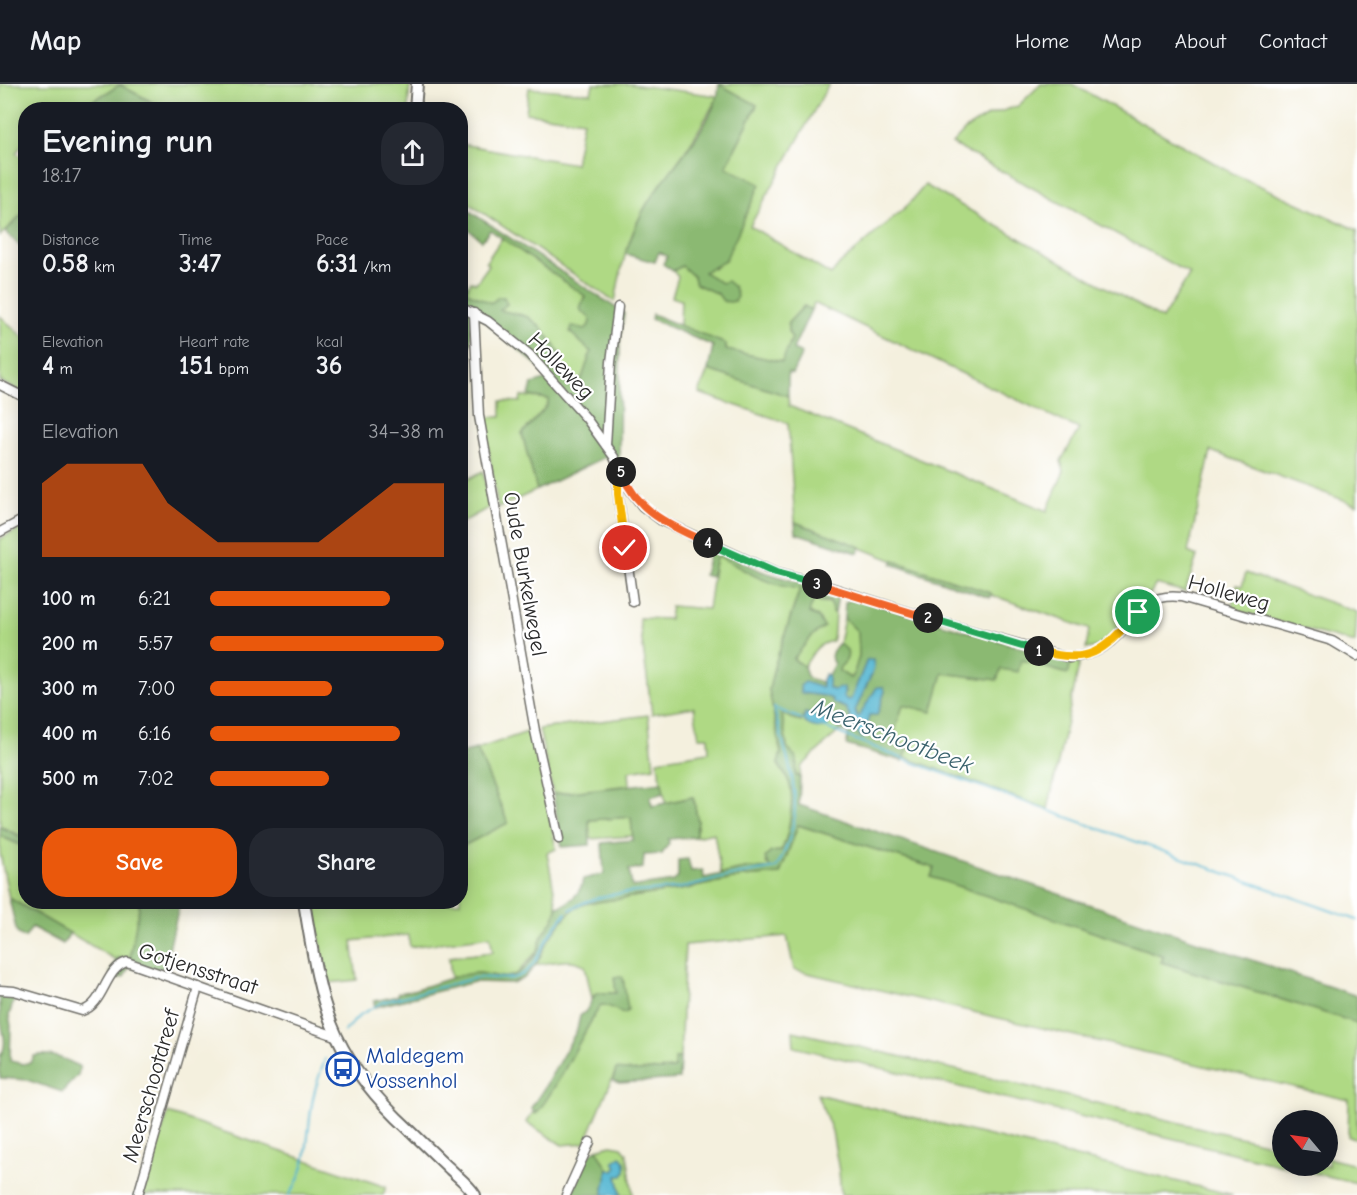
<!DOCTYPE html>
<html lang="en">
<head>
<meta charset="utf-8">
<style>
  body { margin:0; font-family:"Comic Neue",sans-serif; background:#242831; color:#f1f3f6; height:100vh; display:flex; flex-direction:column; font-size:22px; white-space:nowrap }
  * { box-sizing:border-box; margin:0 }
  p { font-size:20px; color:#9ea1a6 }
  .icon { flex:none; width:33px; height:33px; fill:none; stroke:currentColor; stroke-width:2; stroke-linecap:round; stroke-linejoin:round }
  .map { position:relative; flex:1; overflow:hidden }
  .panel { position:absolute; left:18px; top:18px; width:450px; height:807px; display:flex; flex-direction:column; background:#171b24; border-radius:24px; box-shadow:0 3px 15px #0003 }
  .panel>* { flex:none }
  .needle { width:39px; rotate:299deg }
  .controls { position:absolute; left:1272px; top:1026px; display:grid; gap:12px }
  .controls a { display:grid; place-items:center; width:66px; height:66px; border-radius:50%; background:#171b24; box-shadow:0 3px 15px #0003; font-size:30px }
  .pin { position:absolute; display:grid; place-items:center; width:51px; height:51px; color:#fff; margin:-26px; border:3px solid #fff; border-radius:50%; box-shadow:0 2px 6px #0007 }
  .km { position:absolute; width:30px; height:30px; margin:-15px; border-radius:50%; background:#222; color:#fff; font-size:16px; line-height:30px; text-align:center }
  .round { display:grid; place-items:center; flex:none; width:63px; height:63px; border-radius:24px; background:#242831 }
  .overview { display:flex; align-items:center; justify-content:space-between; height:102px; padding:0 24px }
  h1 { font-size:33px; font-weight:800; line-height:45px }
  .figures { display:grid; grid-template-columns:repeat(3,1fr); gap:9px; height:102px; padding:6px 24px }
  .figures div { display:grid; align-content:center }
  .figures b { font-size:26px; font-weight:800 }
  .figures small { font-size:16px; font-weight:400 }
  .figures p { font-size:16px }
  .chart { height:168px; padding:12px 24px }
  .chart p { display:flex; justify-content:space-between }
  .chart svg { width:100%; height:108px; margin-top:6px; fill:#ea580c; opacity:.7 }
  .action { display:flex; gap:12px; margin-top:auto; padding:12px 24px }
  .action a { flex:1; height:69px; border-radius:24px; background:#ea580c; color:#fff; font-size:24px; font-weight:800; line-height:69px; text-align:center }
  .action a+a { background:#242831; color:#f1f3f6 }
  ul { padding:0 24px; list-style:none; font-size:20px }
  li { display:grid; grid-template-columns:96px 72px 1fr; align-items:center; height:45px }
  li i { height:15px; border-radius:8px; background:#ea580c }
  header { display:flex; align-items:center; gap:36px; box-sizing:border-box; height:84px; padding:0 30px; background:#171b24; border-bottom:2px solid #363941 }
  header strong { font-size:28px }
  nav { display:flex; gap:33px; margin-inline-start:auto; font-size:21px }
  .map>svg:first-child { display:block }
  .green { fill:#afd984; stroke:#6d8258; stroke-width:1.5 }
  .forest { fill:#8bb972; stroke:#5b724e; stroke-width:1.5 }
  .water { fill:#53b6d2; stroke:#3f707e; stroke-width:1.5 }
  .lines { fill:none; stroke-linecap:round; stroke-linejoin:round }
  .stream { stroke:#53b6d2; stroke-width:2 }
  .minor-casing { stroke:#71706a; stroke-width:11 }
  .tertiary-casing { stroke:#71706a; stroke-width:14 }
  .minor { stroke:#fff; stroke-width:8 }
  .tertiary { stroke:#fff; stroke-width:10 }
  .split-1-casing { stroke:#fff; stroke-width:12 }
  .split-2-casing { stroke:#fff; stroke-width:12 }
  .split-3-casing { stroke:#fff; stroke-width:12 }
  .split-4-casing { stroke:#fff; stroke-width:12 }
  .split-5-casing { stroke:#fff; stroke-width:12 }
  .split-6-casing { stroke:#fff; stroke-width:12 }
  .split-1 { stroke:#f5b400; stroke-width:8 }
  .split-2 { stroke:#22a559; stroke-width:8 }
  .split-3 { stroke:#f0652b; stroke-width:8 }
  .split-4 { stroke:#22a559; stroke-width:8 }
  .split-5 { stroke:#f0652b; stroke-width:8 }
  .split-6 { stroke:#f5b400; stroke-width:8 }
  .labels { text-anchor:middle; dominant-baseline:central; stroke-width:4.5; stroke-linejoin:round; paint-order:stroke }
  .street-label { font-size:22px; fill:#2b2b2b; stroke:#fff }
  .transit-label { font-size:22px; fill:#164399; stroke:#fff; text-anchor:start }
  .water-label { font-size:24px; font-style:italic; fill:#3b636e; stroke:#fff }
</style>
</head>
<body>
<header>
<strong>Map</strong>
<nav><a>Home</a><a>Map</a><a>About</a><a>Contact</a></nav>
</header>
<div class="map">
<svg width="1357" height="1111" viewBox="0 0 1357 1111">
  <rect width="100%" height="100%" fill="#fff"/>
  <filter id="ink" filterUnits="userSpaceOnUse"><feTurbulence type="fractalNoise" baseFrequency=".0167" numOctaves="2"/><feDisplacementMap in="SourceGraphic" scale="12" xChannelSelector="R" yChannelSelector="G"/><feConvolveMatrix kernelMatrix="1 2 1 2 8 2 1 2 1" color-interpolation-filters="sRGB"/></filter>
  <filter id="wash" filterUnits="userSpaceOnUse"><feTurbulence type="fractalNoise" baseFrequency=".008" numOctaves="4" result="noise"/><feDisplacementMap in="SourceGraphic" scale="24" xChannelSelector="R" yChannelSelector="G"/><feGaussianBlur stdDeviation="1.35" result="paint"/><feColorMatrix in="noise" values="0 0 0 0 0 0 0 0 0 0 0 0 0 0 0 0 0 1.4 0 .05"/><feComposite in="paint" operator="in"/></filter>
  <g filter="url(#wash)">
    <rect width="100%" height="100%" fill="#f4f0de"/>
    <!-- green -->
    <g class="green">
      <path d="M0,0H410L408,25H165L120,1L78,25L26,26L25,57L16,69L25,75V127L0,152Z"/>
      <path d="M593,0H630L718,12C706,34 694,55 679,76C663,98 644,120 634,146C624,169 619,193 615,218L461,114L460,60L575,80L583,37L526,29L529,4L591,9Z"/>
      <path d="M721,0H829L750,142L831,191L840,180L909,120L925,101L1162,235L1190,190L952,60L966,45L987,32L1018,22L1041,0H1072L1234,90L1357,146V421L1211,367L1188,468L1197,472L1185,508L1156,500L1147,515L1133,527L1113,549L1097,563L1086,565L1089,545L894,477L795,438L788,339L699,309L708,286L788,312L789,322L1047,427L1064,387L1061,377L1079,345L814,219L811,226L804,222L788,239V247L792,254L783,278L726,266V260L680,242L681,216L672,213L678,193L673,187L682,181L694,193L696,200L718,210L724,217L721,200L703,188L717,182L759,100L726,83L757,21L728,7Z"/>
      <path d="M502,154L585,212L583,215L582,228L589,233L591,238L578,256L589,263L591,268L582,294L576,302C565,295 557,285 561,271C550,256 540,237 522,231C514,228 506,230 499,226L507,220L499,213L491,219L466,208L471,197L476,199L489,181L486,178Z"/>
      <path d="M0,232L23,253L25,251V310L0,297Z"/>
      <path d="M521,312L549,315L547,322L522,350L537,406L498,424L483,333H501V317L520,318Z"/>
      <path d="M483,387L490,423L461,439V399Z"/>
      <path d="M25,442V754L0,742V455Z"/>
      <path d="M716,470C744,486 768,503 800,504L774,583L769,606L781,670L778,680C781,685 786,691 788,696C796,711 789,753 781,767L771,768L766,779L771,784L770,786L749,784L721,790L714,749L695,753L698,738L693,713L666,719L657,676L709,668L708,653H699L694,623L652,630L639,534L669,535L671,522L708,525Z"/>
      <path d="M1246,489L1357,528L1355,559L1231,525L1237,501L1242,502Z"/>
      <path d="M814,517L831,519L832,528L835,529C834,539 835,549 832,557C812,562 815,569 804,582L792,574L813,551L824,543L818,533L809,529V525Z"/>
      <path d="M844,534L858,547C860,563 861,583 850,594L839,587V559Z"/>
      <path d="M1020,576L1036,579L1068,590L1071,578L1080,577L1048,725L904,673L908,663L892,656L903,620L932,627L943,589L997,596L1000,585Z"/>
      <path d="M782,630L801,638L803,633L805,639L828,638L827,635L837,640L840,646L801,683L800,692H796L795,673L787,663Z"/>
      <path d="M648,631L654,683L629,687L630,701L553,710L539,645Z"/>
      <path d="M533,646L556,765L547,769L557,823L555,835L542,852L538,866L516,891L503,894L480,889L451,895L449,873L493,868L490,852L410,863L408,851L352,857L357,896L328,899L313,818H460L461,763L508,739L477,665Z"/>
      <path d="M631,733L633,752L590,755L589,736Z"/>
      <path d="M798,741L934,784L931,793L1164,872L1161,878L1357,939V1054L1348,1053L1349,1016L794,886L787,852L685,861L680,974H675L674,985L635,987L616,986L585,1059L562,1061L526,1038L534,1027L536,1029C562,997 578,956 601,920L612,923L621,929L616,909H596L592,914L585,882C572,872 551,879 536,881C546,858 559,831 583,820L686,805L742,793L780,790Z"/>
      <path d="M0,752L25,763L26,818H140L130,874H117L116,876L9,814L0,769Z"/>
      <path d="M793,947L1282,1063V1081L794,963Z"/>
      <path d="M817,1010L1233,1111H841L839,1087L832,1047Z"/>
      <path d="M168,1029L386,1103L383,1111H142Z"/>
      <path d="M611,1061L622,1063L627,1069L633,1111H621L617,1091L625,1084L623,1074L614,1087L606,1083C605,1076 600,1072 597,1065Z"/>
      <path d="M1328,1074L1356,1081L1357,1099L1284,1082H1328Z"/>
    </g>
    <!-- forest -->
    <g class="forest">
      <path d="M719,0L757,21L726,83L760,100L725,177L704,188L721,199L727,197L734,203L737,212L735,217L730,218L723,217L718,210L696,200L694,193L682,182L673,187L663,180L667,172L659,168L655,178L625,170C632,151 639,132 650,115C671,84 705,49 717,14C719,9 718,4 719,0Z"/>
      <path d="M120,1L165,25H78Z"/>
      <path d="M460,121L624,229L620,259L619,374L609,377L607,372L537,406L522,350L547,322L549,315L529,312L532,300L552,294L471,225V260L461,257V196L468,202L467,208L491,219L499,213H504L507,220L500,226L528,233L542,244L561,271L559,278L567,296L576,302L582,294L591,268L570,248L572,242L586,245L591,238L589,233L582,228L580,224L585,212L490,146L482,157L461,139Z"/>
      <path d="M25,127V166L5,148Z"/>
      <path d="M804,222L811,226L793,265L802,269L792,290L788,288V312L708,286L713,262L651,235L652,230L726,260V266L782,278L792,254L788,247V239Z"/>
      <path d="M795,438L861,463L858,469L796,449Z"/>
      <path d="M687,452L761,487L838,511L835,529L832,528L830,517H813L809,529L818,533L824,543L813,551L793,575L804,582C807,596 808,594 821,598L822,604L805,599L801,609L825,612L832,615L833,619L846,624L855,646L868,635L869,630L877,631L885,607L870,613L866,624L859,632H857L855,627L871,592L867,576L851,615L847,616L844,613L845,607L833,606L828,603V591L834,580C828,572 833,566 839,559L847,566C849,574 846,578 840,583L839,587L850,594L853,592L859,572L858,548L844,534L845,519L849,516L864,517L1071,578L1068,590L1036,581V579L1021,576L1018,588L1001,585L997,596L943,589L932,628L903,621L892,656L909,663L903,677L846,661L849,649L840,646C833,634 818,632 805,629L801,638L782,630L787,663L797,675L796,692H800L799,721L1357,912V939L1161,878L1164,872L931,793L934,784L798,741L780,790L742,793L686,805L583,820L573,825L566,832L548,856L536,881L524,894L512,899L474,898L375,923L374,917L398,912V909C425,906 450,890 478,889C490,889 503,897 515,891C522,888 536,872 539,864C540,860 540,855 543,851C549,840 556,836 557,823C569,820 582,808 583,795L604,790L602,759L633,756L631,733L589,736L590,761L562,763L553,710L662,698L664,709L650,713L652,722L693,713L698,738L695,753L668,755L669,759L662,770L644,771L643,784L629,786L632,803L674,797L678,793V776L688,775L691,787L703,786L704,794L749,784L771,785L765,774L771,768L781,767C789,753 796,711 788,696C786,691 781,685 778,680L781,669L769,606L774,583L800,505C768,502 744,486 717,471L711,493L704,491L710,467L686,455Z"/>
      <path d="M894,477L991,509L990,514L892,480Z"/>
      <path d="M477,665L508,739L461,763V671L465,668Z"/>
      <path d="M0,743L25,754V763L0,752Z"/>
      <path d="M9,814L70,849L63,860L32,843L25,854L17,849Z"/>
      <path d="M140,818H180L164,886L159,883L156,890L129,883L124,893L115,895L110,889L117,874L130,873Z"/>
      <path d="M620,892L623,894L628,926L625,929C616,928 610,920 601,921C578,956 562,997 536,1030L531,1024L543,1006L577,946L580,932L586,927L596,909H616L614,893Z"/>
      <path d="M0,909L16,911L9,931L11,942L10,977L23,980L31,978L34,972C49,968 66,975 80,983L78,991L62,1008L27,996L0,994V972C9,961 2,946 0,934C0,926 0,917 0,909Z"/>
      <path d="M675,974H680L679,995L619,999L613,996L616,985L635,987L674,985Z"/>
      <path d="M597,1065L608,1085L603,1111H571L589,1071Z"/>
    </g>
    <!-- water -->
    <g class="water">
      <path d="M867,576H873L874,585L855,627L857,632H859L877,603H883L885,607L877,631H869L865,653L862,654L855,645L846,624L833,619L832,615L825,612L801,609L800,602L805,598L822,604V595L825,590L828,591V603L833,606L844,603V613L847,616L851,615Z"/>
      <path d="M805,629L827,635L828,642L825,644C815,644 800,642 805,629Z"/>
      <path d="M621,1072C626,1076 627,1086 623,1092H617L621,1111H603L608,1085L614,1087L617,1083L613,1078Z"/>
    </g>
    <g class="lines">
      <!-- stream -->
      <g class="stream">
        <path d="M824,643L906,676L1357,836"/>
        <path d="M570,826C602,804 648,810 686,803C702,800 718,794 735,791C748,788 762,787 776,784C812,722 788,686 774,624L804,636"/>
        <path d="M344,948L360,931L383,918L475,894C488,892 499,896 513,894C533,890 540,867 549,852C554,844 560,836 566,829"/>
        <path d="M289,1111C310,1083 306,1053 312,1020C314,1005 320,990 325,975"/>
      </g>
    </g>
  </g>
  <g filter="url(#ink)">
    <g class="lines">
      <defs>
        <g id="minor">
          <path d="M460,223L488,237L529,270L586,334L614,373L625,399L642,422L662,437L776,489L820,500L944,539L1069,574C1082,572 1094,570 1105,562C1136,542 1136,508 1181,513L1332,557L1357,572"/>
          <path d="M474,229L479,332L535,647L559,755"/>
          <path d="M0,301L26,314"/>
          <path d="M606,361L611,278L618,223"/>
          <path d="M618,385V410L633,518"/>
          <path d="M0,448L26,434"/>
          <path d="M0,906L14,907L82,927C105,920 104,885 127,878L335,952"/>
          <path d="M138,1111L198,903"/>
          <path d="M566,1111L590,1058"/>
        </g>
        <g id="tertiary">
          <path d="M415,26L417,0"/>
          <path d="M304,818C320,912 325,963 397,1034C415,1051 432,1068 450,1085C458,1093 469,1101 475,1111"/>
        </g>
      </defs>
      <!-- minor casing -->
      <use href="#minor" class="minor-casing"/>
      <!-- tertiary casing -->
      <use href="#tertiary" class="tertiary-casing"/>
      <!-- minor -->
      <use href="#minor" class="minor"/>
      <!-- tertiary -->
      <use href="#tertiary" class="tertiary"/>
    </g>
  </g>
  <g class="lines" filter="url(#ink)">
    <defs>
      <path id="split-1" d="M1039,567C1093,581 1103,567 1138,528"/>
      <path id="split-2" d="M928,534L1039,567"/>
      <path id="split-3" d="M817,500L928,534"/>
      <path id="split-4" d="M708,459L776,489L817,500"/>
      <path id="split-5" d="M621,388C639,430 670,441 708,459"/>
      <path id="split-6" d="M621,388L618,383V410L625,464"/>
    </defs>
    <!-- split-1 casing -->
    <use href="#split-1" class="split-1-casing"/>
    <!-- split-2 casing -->
    <use href="#split-2" class="split-2-casing"/>
    <!-- split-3 casing -->
    <use href="#split-3" class="split-3-casing"/>
    <!-- split-4 casing -->
    <use href="#split-4" class="split-4-casing"/>
    <!-- split-5 casing -->
    <use href="#split-5" class="split-5-casing"/>
    <!-- split-6 casing -->
    <use href="#split-6" class="split-6-casing"/>
    <!-- split-1 -->
    <use href="#split-1" class="split-1"/>
    <!-- split-2 -->
    <use href="#split-2" class="split-2"/>
    <!-- split-3 -->
    <use href="#split-3" class="split-3"/>
    <!-- split-4 -->
    <use href="#split-4" class="split-4"/>
    <!-- split-5 -->
    <use href="#split-5" class="split-5"/>
    <!-- split-6 -->
    <use href="#split-6" class="split-6"/>
  </g>
  <!-- icons -->
  <defs>
    <symbol id="bus-ring" viewBox="-11 -11 22 22"><circle r="9.5" fill="#fff" stroke="#1a4fb4" stroke-width="1.5"/><path d="M-5-6H5V4H4V6H2V4H-2V6H-4V4H-5ZM-3.5-4V0h7V-4ZM-3.5 1.2v1.5H-2V1.2ZM2 1.2v1.5H3.5V1.2Z" fill="#1a4fb4"/></symbol>
  </defs>
  <g fill-rule="evenodd">
    <use href="#bus-ring" x="324" y="966" width="38" height="38"/>
  </g>
  <g class="labels">
    <!-- street labels -->
    <g class="street-label">
      <text transform="translate(561 282) rotate(46)">Holleweg</text>
      <text transform="translate(525 490) rotate(80)">Oude Burkelwegel</text>
      <text transform="translate(1229 509) rotate(16)">Holleweg</text>
      <text transform="translate(198 885) rotate(18)">Gotjensstraat</text>
      <text transform="translate(151 1002) rotate(-74)">Meerschootdreef</text>
    </g>
    <!-- transit labels -->
    <g class="transit-label">
      <text x="366" y="972">Maldegem<tspan x="366" dy="25">Vossenhol</tspan></text>
    </g>
    <!-- water labels -->
    <g class="water-label">
      <text transform="translate(893 652) rotate(21)">Meerschootbeek</text>
    </g>
  </g>
</svg>
<div class="controls">
<a><svg class="needle" viewBox="-14 -14 28 28"><path d="M0-13l5 13h-10z" fill="#e53935"/><path d="M0 13l5-13h-10z" fill="#9ea1a6"/></svg></a>
</div>
<div class="pin" style="left:1138px;top:528px;background:#1e9e55"><svg class="icon" aria-label="arrive" viewBox="0 0 24 24"><path d="M6 21V4h12l-3 4 3 4H6"/></svg></div>
<div class="pin" style="left:625px;top:464px;background:#d93025"><svg class="icon" aria-label="check" viewBox="0 0 24 24"><path d="M5 12l5 5 9-10"/></svg></div>
<b class="km" style="left:1039px;top:567px">1</b>
<b class="km" style="left:928px;top:534px">2</b>
<b class="km" style="left:817px;top:500px">3</b>
<b class="km" style="left:708px;top:459px">4</b>
<b class="km" style="left:621px;top:388px">5</b>
<section class="panel">
<div class="overview"><div><h1>Evening run</h1><p>18:17</p></div><a class="round"><svg class="icon" aria-label="share" viewBox="0 0 24 24"><path d="M12 15V3M7 8l5-5 5 5M5 13v7h14v-7"/></svg></a></div>
<div class="figures">
<div><p>Distance</p><b>0.58<small> km</small></b></div>
<div><p>Time</p><b>3:47</b></div>
<div><p>Pace</p><b>6:31<small> /km</small></b></div>
</div>
<div class="figures">
<div><p>Elevation</p><b>4<small> m</small></b></div>
<div><p>Heart rate</p><b>151<small> bpm</small></b></div>
<div><p>kcal</p><b>36</b></div>
</div>
<div class="chart"><p><span>Elevation</span>34–38 m</p>
<svg viewBox="0 0 160 44" preserveAspectRatio="none"><path d="M0 44V14L10 6L20 6L30 6L40 6L50 22L60 30L70 38L80 38L90 38L100 38L110 38L120 30L130 22L140 14L150 14L160 14V44z"/></svg>
</div>
<ul>
<li><b>100 m</b>6:21<i style="width:77%"></i></li>
<li><b>200 m</b>5:57<i style="width:100%"></i></li>
<li><b>300 m</b>7:00<i style="width:52%"></i></li>
<li><b>400 m</b>6:16<i style="width:81%"></i></li>
<li><b>500 m</b>7:02<i style="width:51%"></i></li>
</ul>
<div class="action"><a>Save</a><a>Share</a></div>
</section>
</div>
</body>
</html>
